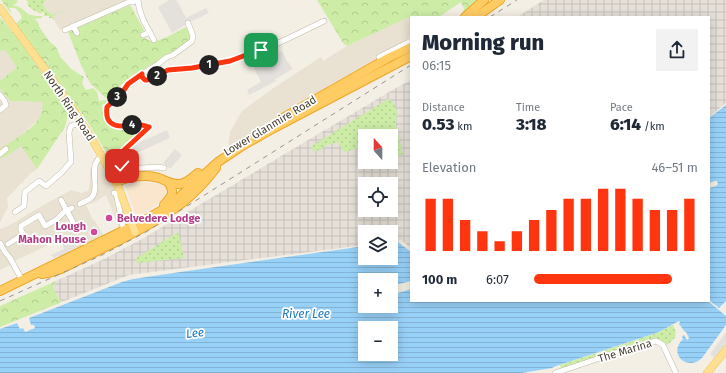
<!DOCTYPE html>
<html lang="en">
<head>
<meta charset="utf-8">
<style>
  body { margin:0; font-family:"Fira Sans",sans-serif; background:#f2f2f3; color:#1f2937; height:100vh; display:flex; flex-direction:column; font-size:15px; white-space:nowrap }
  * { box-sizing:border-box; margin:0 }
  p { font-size:13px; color:#747a83 }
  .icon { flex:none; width:22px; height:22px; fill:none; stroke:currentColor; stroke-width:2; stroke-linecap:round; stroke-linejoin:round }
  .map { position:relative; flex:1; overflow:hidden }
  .sheet { position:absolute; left:410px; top:16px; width:300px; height:286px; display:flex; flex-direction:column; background:#fff; border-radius:0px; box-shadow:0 2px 10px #0003 }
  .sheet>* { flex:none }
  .needle { width:26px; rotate:339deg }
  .controls { position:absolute; left:358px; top:129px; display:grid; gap:8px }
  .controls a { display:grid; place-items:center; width:40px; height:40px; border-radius:0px; background:#fff; box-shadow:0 2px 10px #0003; font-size:20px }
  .pin { position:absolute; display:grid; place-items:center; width:34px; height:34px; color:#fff; margin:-17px; border-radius:8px; box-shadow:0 2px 6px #0006 }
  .km { position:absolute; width:20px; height:20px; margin:-10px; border-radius:50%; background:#222; color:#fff; font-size:11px; line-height:20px; text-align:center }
  .round { display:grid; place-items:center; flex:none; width:42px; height:42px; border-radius:0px; background:#f2f2f3 }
  .summary { display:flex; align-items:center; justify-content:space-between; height:68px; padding:0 12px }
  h1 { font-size:22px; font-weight:800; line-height:30px }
  .figures { display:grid; grid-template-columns:repeat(3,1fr); gap:6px; height:68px; padding:4px 12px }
  .figures div { display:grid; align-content:center }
  .figures b { font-size:17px; font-weight:800 }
  .figures small { font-size:11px; font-weight:400 }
  .figures p { font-size:11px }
  .chart { height:112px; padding:8px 12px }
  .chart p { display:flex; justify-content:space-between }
  .chart svg { width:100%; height:72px; margin-top:4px; stroke:#ff3510; stroke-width:6 }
  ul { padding:0 12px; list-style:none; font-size:13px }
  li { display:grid; grid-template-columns:64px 48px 1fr; align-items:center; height:30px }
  li i { height:10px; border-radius:5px; background:#ff3510 }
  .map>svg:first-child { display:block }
  .residential { fill:#e9e1d1 }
  .commercial { fill:#f9e6cc }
  .industrial { fill:url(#industrial-grid); fill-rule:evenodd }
  .grass { fill:url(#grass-dots) }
  .forest { fill:url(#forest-crowns) }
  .parking { fill:#e4e1dd }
  .water { fill:url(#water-rules); fill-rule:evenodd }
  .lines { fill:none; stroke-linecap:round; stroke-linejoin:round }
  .minor-casing { stroke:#c3baa8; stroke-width:6 }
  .major-casing { stroke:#f1c355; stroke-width:8 }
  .highway-casing { stroke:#efa523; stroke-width:10 }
  .minor { stroke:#fff; stroke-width:5 }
  .major { stroke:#ffe092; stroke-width:7 }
  .highway { stroke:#ffcc64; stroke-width:8 }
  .rail { stroke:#959595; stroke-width:1; stroke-dasharray:5 5; stroke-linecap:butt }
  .major-bridge-casing { stroke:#f1c355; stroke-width:8; stroke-linecap:butt }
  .major-bridge { stroke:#ffe092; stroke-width:7 }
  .route-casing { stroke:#fff; stroke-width:8 }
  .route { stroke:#ff3510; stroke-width:5 }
  .hotel-dot { fill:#d1479c; stroke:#fff; stroke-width:1.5 }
  .labels { text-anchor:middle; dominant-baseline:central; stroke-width:3.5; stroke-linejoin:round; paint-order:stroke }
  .street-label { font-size:11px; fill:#473f33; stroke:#fff }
  .hotel-label { font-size:11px; font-weight:bold; fill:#b23c85; stroke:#fff; text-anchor:start }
  .water-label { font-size:12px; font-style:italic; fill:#207bbf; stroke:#fff }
</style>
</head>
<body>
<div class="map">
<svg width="726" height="373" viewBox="0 0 726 373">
  <defs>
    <pattern id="industrial-grid" width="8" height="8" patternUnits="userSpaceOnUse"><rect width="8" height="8" fill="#e6e0d9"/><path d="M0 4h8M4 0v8" fill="none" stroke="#c7c1bb"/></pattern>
    <pattern id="grass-dots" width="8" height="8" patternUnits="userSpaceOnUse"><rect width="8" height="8" fill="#cdeda7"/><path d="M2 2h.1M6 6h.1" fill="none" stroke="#b1cc90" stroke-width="1.8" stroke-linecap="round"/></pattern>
    <pattern id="forest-crowns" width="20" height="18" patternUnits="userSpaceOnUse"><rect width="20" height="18" fill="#cdeda7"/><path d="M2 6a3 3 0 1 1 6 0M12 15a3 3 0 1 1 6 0" fill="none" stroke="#b1cc90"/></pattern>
    <pattern id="water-rules" width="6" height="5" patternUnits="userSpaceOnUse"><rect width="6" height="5" fill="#98d1f8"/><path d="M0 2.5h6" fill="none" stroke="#84b4d5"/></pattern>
  </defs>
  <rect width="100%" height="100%" fill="#f4efe4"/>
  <!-- residential -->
  <g class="residential">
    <path d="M47,0H127L60,30L52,16L61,12L53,15L47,11L43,5L44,2Z"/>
    <path d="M407,18L411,19V36L397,46L395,48L377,56L378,58L330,85L328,88L228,148L230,132L242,111L275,87L321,57L323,61L347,46Z"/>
    <path d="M5,50L17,67L0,81V51Z"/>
    <path d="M0,89L10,101L43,102L40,117L30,127L17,139L37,169L30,174L7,198L8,207L0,222Z"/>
    <path d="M97,157L109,173L129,222L119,228L106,195L95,202L86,205L92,218L96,223L104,236L77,249L69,234L44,246V247L34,252L16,260L12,264L0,270V229L8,226L40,207L71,190L81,193L88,191L90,183V171L94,159Z"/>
  </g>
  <!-- commercial -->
  <path class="commercial" d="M137,182L157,183L165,187L168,192L165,199L158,204L137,218L125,186Z"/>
  <!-- industrial -->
  <g class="industrial">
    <path d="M544,0H726V103L709,117V17H517Z"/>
    <path d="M411,80V248L401,240L391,242V232H365V245L129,275L62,302L58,299L53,287L56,281L104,259L142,239L394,89ZM365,136H391V162H365ZM365,184H391V210H365Z"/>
  </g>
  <!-- grass -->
  <g class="grass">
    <path d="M26,0H47L44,2L43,5L47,11L53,15L68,9L53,16L54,19L53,20L52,18H49V16H44V12H43L40,14L38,12L37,13V11L35,12L34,10H33L27,5L28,2Z"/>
    <path d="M18,22L22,30L41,54C44,60 49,64 53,69C57,75 60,82 64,89C69,97 76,104 80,113L23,34L16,23Z"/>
    <path d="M388,99L393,102L397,111L396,125L403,154L391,161V136H365V143L361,144L356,149L344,152L338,142L327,145L320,150L314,151L310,147Z"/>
    <path d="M178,232L184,258L137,263L135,259Z"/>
    <path d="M673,325C678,334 676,339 667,345L659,339H652L561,369L560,365L657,333Z"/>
  </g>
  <!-- forest -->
  <g class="forest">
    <path d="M1,0H16L18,1L15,5L13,4L14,6C22,5 24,13 31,15C35,16 39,16 42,16V18L34,19L38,22L40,28L50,42L56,47L61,58L67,64L70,68L84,77L82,83L86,90L93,88L97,92L99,101L105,100L108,102L107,105L103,104L102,109L103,110L104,114L109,122L138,125L142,129V132L130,142L124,144L126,146L120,153L123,171L117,169L115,167L87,121L64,89L59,80L53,70L46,60L43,58L41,54L22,30L18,22L22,18L20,13L15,8H9L11,12V14Z"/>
    <path d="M317,0H480L462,14L464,9L461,2L439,17H411V19L407,18L347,46L343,43Z"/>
    <path d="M130,5L144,30L141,33C150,51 175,32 186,27L192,36C186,48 143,68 130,77C122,83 115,92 108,100L90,83L81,65L68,32Z"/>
    <path d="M0,17L19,40L69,112L65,127L37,169L21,146L5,157L0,158V149C12,141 32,130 39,118C42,114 42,107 43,102L10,101L0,89V81L17,67L5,50L0,51Z"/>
    <path d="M56,281L53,287L58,298L62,302L0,327V306Z"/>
  </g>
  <!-- parking -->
  <g class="parking">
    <path d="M169,0H175L177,1L186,18L206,8L209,13L190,22L172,33L158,7Z"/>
    <path d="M282,51L288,63H289L293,69L275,79L276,81L249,95L247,90L261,82L253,66Z"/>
    <path d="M167,130L170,138L130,156L127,148Z"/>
    <path d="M175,149L182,155L170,169L163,163Z"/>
    <path d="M70,234L76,248L69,251L70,253L60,257L57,256L56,257L55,259L51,255L64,249L60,239Z"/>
    <path d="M726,332V346L715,359L710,354Z"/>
  </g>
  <!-- water -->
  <g class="water">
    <path d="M726,105V301L719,308L709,300V188L716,186L718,184L717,181H715L709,183V118Z"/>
    <path d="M398,242L411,252V281L391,286V280H365V306H391V295L411,289V301H708L726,316V325L702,358C688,372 667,354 683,339L682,336L684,335L687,340L689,338L686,332H685L679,324L680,322L679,321L659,332L556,366L552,368L522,373H0V329L17,323L20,329L23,328L25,332L35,328L34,325H31L29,318L122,282L133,279L180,272L365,246V258H391V243ZM365,328H391V354H365Z"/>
  </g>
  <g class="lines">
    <defs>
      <g id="minor">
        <path d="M138,0C139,15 147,27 154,40"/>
        <path d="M73,26L77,33"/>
        <path d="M65,30L129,2H133L137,0"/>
        <path d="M143,35L150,32"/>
        <path d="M379,57L411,41"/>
        <path d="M142,74V77L145,80H147L167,70L192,69L229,61L246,55L261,51L289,38L324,21"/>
        <path d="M0,95L4,100L6,105L0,110"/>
        <path d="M0,154L6,149"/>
        <path d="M164,168L158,167L126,169C120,166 119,158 122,152L149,127L138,124L125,126L114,125L107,119L106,114L107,107L122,93L128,84L139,76L158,64L167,57L173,55L192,41L193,36L188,23"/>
        <path d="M114,193H116L124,231"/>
        <path d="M61,200L73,222"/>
        <path d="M80,204C83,202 88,201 91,198C100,190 90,170 97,161C98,159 100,158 102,156"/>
        <path d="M15,212L24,206L25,192L39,181L46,186L61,173L71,162L69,132L71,126L82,122"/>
        <path d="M0,243L5,252L10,258L22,280"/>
        <path d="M8,244L19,237L24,235L21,230V226L39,215L45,226L56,220L64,212L72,208"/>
        <path d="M555,373L618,352L656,341L658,342L663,345L676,373"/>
      </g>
      <g id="major">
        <path d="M0,8C34,55 71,102 100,153C107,167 116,179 121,194"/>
        <path d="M707,373L726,350"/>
      </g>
      <g id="highway">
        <path d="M465,17L484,0"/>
        <path d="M476,17L500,0"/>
        <path d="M281,119L388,58L411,47"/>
        <path d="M117,182C129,176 147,174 159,178C166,181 173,185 180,184C187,183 193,177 198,173"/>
        <path d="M164,205C171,197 176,193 168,182"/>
        <path d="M42,274L52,272L61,269C79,260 97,251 116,242C139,230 161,219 182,203C195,193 206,181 216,168"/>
        <path d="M0,291L145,220L162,210L176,200L218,162L242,146L272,129L411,56"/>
      </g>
    </defs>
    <!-- minor casing -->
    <use href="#minor" class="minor-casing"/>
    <!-- major casing -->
    <use href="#major" class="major-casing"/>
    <!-- highway casing -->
    <use href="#highway" class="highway-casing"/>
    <!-- minor -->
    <use href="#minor" class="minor"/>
    <!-- major -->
    <use href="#major" class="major"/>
    <!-- highway -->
    <use href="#highway" class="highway"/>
    <!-- rail -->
    <g class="rail">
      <path d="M490,17L517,0"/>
      <path d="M0,301L100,256L146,232L411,65"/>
    </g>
    <defs>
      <path id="major-bridge" d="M121,194L135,232"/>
    </defs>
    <!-- major-bridge casing -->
    <use href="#major-bridge" class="major-bridge-casing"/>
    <!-- major-bridge -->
    <use href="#major-bridge" class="major-bridge"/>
  </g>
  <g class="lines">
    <defs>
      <path id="route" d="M122,166C120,162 120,156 122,152L149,127C145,126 140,124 136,124C133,124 130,126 126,126C112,127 105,122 107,107L122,93L128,84L142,74V77L145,80H147L168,70L192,68L230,61L246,55L261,50"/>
    </defs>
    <!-- route casing -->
    <use href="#route" class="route-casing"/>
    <!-- route -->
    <use href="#route" class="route"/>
  </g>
  <!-- markers -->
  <g class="hotel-dot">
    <circle cx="109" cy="218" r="4"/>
    <circle cx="94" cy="232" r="4"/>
  </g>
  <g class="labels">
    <!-- street labels -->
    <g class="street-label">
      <text transform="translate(69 106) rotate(56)">North Ring Road</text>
      <text transform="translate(270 126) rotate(-31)">Lower Glanmire Road</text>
      <text transform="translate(625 351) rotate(-17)">The Marina</text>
    </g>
    <!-- hotel labels -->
    <g class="hotel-label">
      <text x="117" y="218">Belvedere Lodge</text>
      <text x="86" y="226" text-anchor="end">Lough<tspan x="86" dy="13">Mahon House</tspan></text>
    </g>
    <!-- water labels -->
    <g class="water-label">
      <text x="306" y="314">River Lee</text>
      <text transform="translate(195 333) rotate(-7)">Lee</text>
    </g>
  </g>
</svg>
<div class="controls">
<a><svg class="needle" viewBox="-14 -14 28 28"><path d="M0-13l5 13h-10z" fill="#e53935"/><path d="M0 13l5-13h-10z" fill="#747a83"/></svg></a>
<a><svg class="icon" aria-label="locate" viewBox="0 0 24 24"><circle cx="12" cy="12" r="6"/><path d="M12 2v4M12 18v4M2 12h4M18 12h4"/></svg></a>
<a><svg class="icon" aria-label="layers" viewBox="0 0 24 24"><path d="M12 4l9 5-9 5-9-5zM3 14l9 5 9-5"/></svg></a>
<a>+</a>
<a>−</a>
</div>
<div class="pin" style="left:261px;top:50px;background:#1e9e55"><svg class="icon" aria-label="arrive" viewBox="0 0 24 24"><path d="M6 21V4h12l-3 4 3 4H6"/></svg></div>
<div class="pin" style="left:122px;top:166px;background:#d93025"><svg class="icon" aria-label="check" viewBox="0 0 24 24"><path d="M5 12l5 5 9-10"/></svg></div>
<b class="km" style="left:209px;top:65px">1</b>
<b class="km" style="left:157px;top:76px">2</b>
<b class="km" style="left:117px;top:97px">3</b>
<b class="km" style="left:132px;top:125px">4</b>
<section class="sheet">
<div class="summary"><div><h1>Morning run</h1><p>06:15</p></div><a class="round"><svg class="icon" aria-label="share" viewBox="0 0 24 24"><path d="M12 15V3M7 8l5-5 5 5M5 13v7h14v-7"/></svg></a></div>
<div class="figures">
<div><p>Distance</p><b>0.53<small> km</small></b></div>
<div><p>Time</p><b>3:18</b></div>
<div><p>Pace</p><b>6:14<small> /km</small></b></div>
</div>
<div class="chart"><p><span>Elevation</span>46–51 m</p>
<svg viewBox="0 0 160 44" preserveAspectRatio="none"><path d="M5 44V12M15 44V12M25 44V25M35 44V32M45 44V38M55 44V32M65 44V25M75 44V19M85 44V12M95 44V12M105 44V6M115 44V6M125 44V12M135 44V19M145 44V19M155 44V12"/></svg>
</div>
<ul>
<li><b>100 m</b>6:07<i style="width:84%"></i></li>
</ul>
</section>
</div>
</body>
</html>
